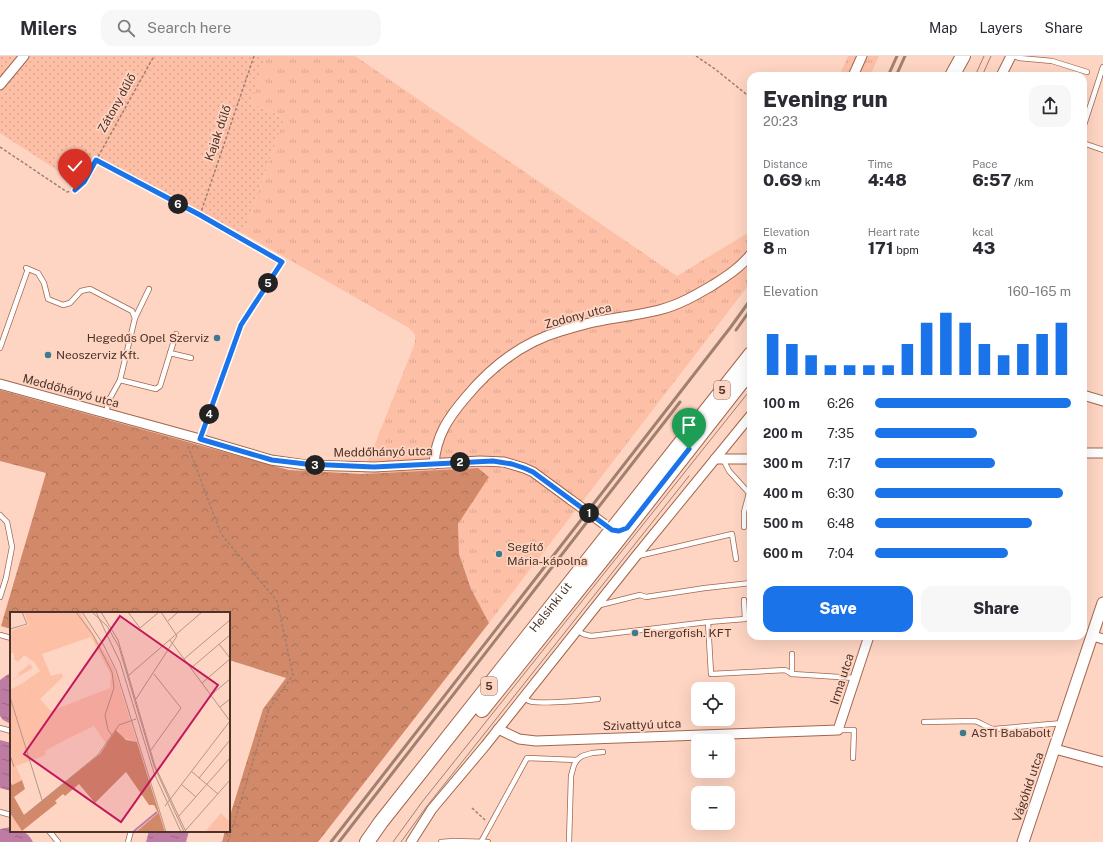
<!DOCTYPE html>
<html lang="en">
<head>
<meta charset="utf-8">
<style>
  body { margin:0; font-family:"Public Sans",sans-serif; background:#f7f7f7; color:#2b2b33; height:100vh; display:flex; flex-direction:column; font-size:15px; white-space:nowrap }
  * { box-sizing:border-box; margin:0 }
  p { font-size:13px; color:#7c7c81 }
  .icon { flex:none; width:22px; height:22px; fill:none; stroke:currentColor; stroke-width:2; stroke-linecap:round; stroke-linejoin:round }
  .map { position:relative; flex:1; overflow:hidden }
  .side { position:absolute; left:747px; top:16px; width:340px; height:568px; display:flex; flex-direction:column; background:#fff; border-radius:12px; box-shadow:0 4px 16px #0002 }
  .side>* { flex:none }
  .fabs { position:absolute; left:691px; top:626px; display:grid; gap:8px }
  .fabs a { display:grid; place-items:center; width:44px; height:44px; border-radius:8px; background:#fff; box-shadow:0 4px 16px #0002; font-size:20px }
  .pin { position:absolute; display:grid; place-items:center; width:34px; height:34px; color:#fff; margin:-41px -17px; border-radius:50% 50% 50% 0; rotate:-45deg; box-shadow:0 0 4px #0007 }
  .pin .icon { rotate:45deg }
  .km { position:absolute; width:20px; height:20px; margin:-10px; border-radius:50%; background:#222; color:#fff; font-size:11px; line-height:20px; text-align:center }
  .round { display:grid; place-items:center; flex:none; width:42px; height:42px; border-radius:12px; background:#f7f7f7 }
  .headline { display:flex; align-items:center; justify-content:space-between; height:68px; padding:0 16px }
  h1 { font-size:22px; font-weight:800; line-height:30px }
  .figures { display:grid; grid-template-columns:repeat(3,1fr); gap:6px; height:68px; padding:4px 16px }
  .figures div { display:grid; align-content:center }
  .figures b { font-size:17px; font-weight:800 }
  .figures small { font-size:11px; font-weight:400 }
  .figures p { font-size:11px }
  .chart { height:112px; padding:8px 16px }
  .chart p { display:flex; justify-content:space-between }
  .chart svg { width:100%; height:72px; margin-top:4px; stroke:#1a73e8; stroke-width:6 }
  .action { display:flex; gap:8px; margin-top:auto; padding:8px 16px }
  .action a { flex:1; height:46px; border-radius:12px; background:#1a73e8; color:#fff; font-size:16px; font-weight:800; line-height:46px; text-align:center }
  .action a+a { background:#f7f7f7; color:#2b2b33 }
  ul { padding:0 16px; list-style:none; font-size:13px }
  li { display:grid; grid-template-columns:64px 48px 1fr; align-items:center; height:30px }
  li i { height:10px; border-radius:5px; background:#1a73e8 }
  header { display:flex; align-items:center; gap:24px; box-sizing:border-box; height:56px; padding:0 20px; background:#fff; border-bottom:1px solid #e1e1e2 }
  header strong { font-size:19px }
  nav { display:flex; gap:22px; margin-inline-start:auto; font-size:14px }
  .search { width:280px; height:36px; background:#f7f7f7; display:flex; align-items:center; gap:10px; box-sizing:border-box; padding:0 14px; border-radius:12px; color:#7c7c81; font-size:15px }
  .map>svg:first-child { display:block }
  .grass { fill:url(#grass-tufts) }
  .forest { fill:url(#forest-crowns) }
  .park { fill:url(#park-dots) }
  .water { fill:url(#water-ripples) }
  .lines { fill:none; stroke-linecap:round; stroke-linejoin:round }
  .service-casing { stroke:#a3664d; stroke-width:6 }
  .minor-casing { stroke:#a3664d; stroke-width:11 }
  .tertiary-casing { stroke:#a3664d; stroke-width:13 }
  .primary-casing { stroke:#a3664d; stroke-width:16 }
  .path { stroke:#a07f70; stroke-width:1.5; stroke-dasharray:3 2; stroke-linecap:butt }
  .service { stroke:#fff; stroke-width:4.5 }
  .minor { stroke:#fff; stroke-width:9 }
  .tertiary { stroke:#fff; stroke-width:11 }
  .primary { stroke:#fff; stroke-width:14 }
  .tram { stroke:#a18071; stroke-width:1 }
  .rail { stroke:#a18071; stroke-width:3 }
  .minor-bridge-casing { stroke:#a3664d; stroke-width:11; stroke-linecap:butt }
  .minor-bridge { stroke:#fff; stroke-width:9 }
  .route-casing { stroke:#fff; stroke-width:8 }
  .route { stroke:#1a73e8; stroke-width:5 }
  .poi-dot { fill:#3c7a8f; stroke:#fed5c3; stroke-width:1.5 }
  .labels { text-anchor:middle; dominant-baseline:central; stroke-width:3.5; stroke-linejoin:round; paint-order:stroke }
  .shield { fill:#fed5c3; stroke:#826356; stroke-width:1 }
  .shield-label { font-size:11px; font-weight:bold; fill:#4d3227 }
  .street-label { font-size:12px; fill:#4d3227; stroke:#fed5c3 }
  .poi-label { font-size:12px; fill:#4d3227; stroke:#fed5c3; text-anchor:start }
  .inset-river { fill:none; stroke:#be7ba3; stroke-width:2 }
  .inset-road { fill:none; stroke:#b79485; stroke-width:1 }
  .view { fill:#c2185b; fill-opacity:0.15; stroke:#c2185b; stroke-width:2 }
  .inset-edge { fill:none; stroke:#4d3227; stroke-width:2 }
</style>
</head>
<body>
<header>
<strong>Milers</strong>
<div class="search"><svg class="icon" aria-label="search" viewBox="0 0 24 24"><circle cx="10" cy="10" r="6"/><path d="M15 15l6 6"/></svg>Search here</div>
<nav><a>Map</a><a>Layers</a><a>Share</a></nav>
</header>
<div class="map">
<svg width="1103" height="786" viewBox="0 0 1103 786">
  <defs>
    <pattern id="grass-tufts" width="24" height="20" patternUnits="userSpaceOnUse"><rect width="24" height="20" fill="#fdc0a7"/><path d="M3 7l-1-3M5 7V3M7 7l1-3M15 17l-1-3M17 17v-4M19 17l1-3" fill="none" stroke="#daa590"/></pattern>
    <pattern id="forest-crowns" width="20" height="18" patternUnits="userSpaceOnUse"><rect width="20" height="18" fill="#d1896a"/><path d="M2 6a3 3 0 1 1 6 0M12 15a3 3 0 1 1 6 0" fill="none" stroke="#ac7157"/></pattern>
    <pattern id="park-dots" width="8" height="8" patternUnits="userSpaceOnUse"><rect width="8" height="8" fill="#fdc0a7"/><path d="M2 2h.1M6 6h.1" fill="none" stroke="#daa590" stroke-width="1.8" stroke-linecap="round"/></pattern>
    <pattern id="water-ripples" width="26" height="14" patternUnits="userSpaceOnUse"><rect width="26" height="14" fill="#be7ba3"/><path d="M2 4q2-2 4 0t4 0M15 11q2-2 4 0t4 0" fill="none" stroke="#9d6585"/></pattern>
  </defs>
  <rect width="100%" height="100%" fill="#fed5c3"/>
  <!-- grass -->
  <g class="grass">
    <path d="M266,0H355L677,220L751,175V226L489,567L471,533L459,498L458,468L489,421L478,412L363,418L415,287V279L409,272L244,178L284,62L251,47Z"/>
    <path d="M848,0H879L870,20H839Z"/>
  </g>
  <!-- forest -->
  <path class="forest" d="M0,334L289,414L363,418L478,412L489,421L458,468L459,498L471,533L489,567L318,786H222L225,775H229V763L263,653L286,622L229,604V557H11V573L1,570L46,417L0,405Z"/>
  <!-- park -->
  <path class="park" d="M0,0H266L251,47L284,62L244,178L91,105L77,127L0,77Z"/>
  <!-- water -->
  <g class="water">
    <path d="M11,617V668L3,664L0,660V624L7,619Z"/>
    <path d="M0,684L11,687V735L0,732Z"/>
    <path d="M11,771V775C23,775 27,775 33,786H0V773Z"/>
    <path d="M149,775H189L186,786H146Z"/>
  </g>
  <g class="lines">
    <defs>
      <g id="service">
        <path d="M1014,0L1019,2L1052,5L1087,16"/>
        <path d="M1083,72L1103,11"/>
        <path d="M1083,87L1103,94"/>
        <path d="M26,212L38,217L44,227L48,243L63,249L70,247L81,235L90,233L132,255L135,262L120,324L109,344L106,357"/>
        <path d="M135,262L149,233"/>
        <path d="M0,292L28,213"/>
        <path d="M170,297L191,302"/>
        <path d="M120,324L156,333L160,330L176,278"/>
        <path d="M723,403L729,415L749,437"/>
        <path d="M0,459L7,466L12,491L6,522L0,541"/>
        <path d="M744,471V456L749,437H751"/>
        <path d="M638,500L732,478L736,503"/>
        <path d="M600,549L640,539L646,541L705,532L751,527"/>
        <path d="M708,566L711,618L785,614L792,618L855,622"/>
        <path d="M577,574L583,578L591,580L708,566L745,563L744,544"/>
        <path d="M0,579L11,582"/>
        <path d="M792,618V598"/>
        <path d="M523,641C525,642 527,644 529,645C538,649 585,644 598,643"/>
        <path d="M924,666L975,665C982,667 987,672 994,673L1063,667"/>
        <path d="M0,672L11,675"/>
        <path d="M838,674H854L853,702"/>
        <path d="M0,756L11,759"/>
        <path d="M49,775L58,786"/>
        <path d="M128,786L131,775"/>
        <path d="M441,786L454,785L488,786"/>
        <path d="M481,786L527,702L577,704"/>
        <path d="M569,786L571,720L574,709L577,704L582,700L592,697L603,696"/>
      </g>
      <g id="minor">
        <path d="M853,20L862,0"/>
        <path d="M1001,20L1011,0"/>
        <path d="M0,29L24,0"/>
        <path d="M0,328L200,383L271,404L306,409L374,411L480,405L504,406L524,412L533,416L571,444"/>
        <path d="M1083,339L1103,345"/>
        <path d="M1083,397H1103"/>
        <path d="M715,403H751"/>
        <path d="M434,408C436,380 448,362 466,341C491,311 523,286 561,275C574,271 587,267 599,265C619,261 639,259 659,254C679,249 696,239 713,229C727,220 741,211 751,198"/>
        <path d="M1093,580L1103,583"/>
        <path d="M498,673L519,683L536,685L838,674L869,580"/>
        <path d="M1055,693L1103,706"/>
        <path d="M411,786L432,753L485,690L636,500L751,359"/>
      </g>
      <path id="tertiary" d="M1023,786L1103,547"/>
      <g id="primary">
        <path d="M952,20L963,0"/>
        <path d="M482,654L614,489L751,314"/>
        <path id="s1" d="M367,786L381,766L751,298"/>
      </g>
    </defs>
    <!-- service casing -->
    <use href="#service" class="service-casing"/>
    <!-- minor casing -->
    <use href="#minor" class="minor-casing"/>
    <!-- tertiary casing -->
    <use href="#tertiary" class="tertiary-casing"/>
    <!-- primary casing -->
    <use href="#primary" class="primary-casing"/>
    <!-- path -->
    <g class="path">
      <path d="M696,0L715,13L751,42"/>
      <path d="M0,91L67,136L75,134L84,126L154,0"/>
      <path d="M96,104L200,159L282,206L241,269L204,374"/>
      <path d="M200,159L254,0"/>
      <path d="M188,390L221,478L277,545L293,619L269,653L228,786"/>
      <path d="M472,752L485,764"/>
    </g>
    <!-- service -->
    <use href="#service" class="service"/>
    <!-- minor -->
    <use href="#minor" class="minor"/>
    <!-- tertiary -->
    <use href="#tertiary" class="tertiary"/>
    <!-- primary -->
    <use href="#primary" class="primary"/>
    <!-- tram -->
    <g class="tram">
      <path d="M975,20L984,0"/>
      <path d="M982,20L991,0"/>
      <path d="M393,786L422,746L751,333"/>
      <path d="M401,786L427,750L689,420"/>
    </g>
    <!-- rail -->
    <g class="rail">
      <path d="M888,20L897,0"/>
      <path d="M896,20L905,0"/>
      <path d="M736,274L751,253"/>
      <path d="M331,786L730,272L751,243"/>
      <path d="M339,786L680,346"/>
    </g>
    <defs>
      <path id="minor-bridge" d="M571,444L604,468"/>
    </defs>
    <!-- minor-bridge casing -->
    <use href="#minor-bridge" class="minor-bridge-casing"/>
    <!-- minor-bridge -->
    <use href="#minor-bridge" class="minor-bridge"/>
  </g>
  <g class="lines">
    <defs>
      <path id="route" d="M75,134L84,126L96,104L200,159L282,206L241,269L200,383L272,404L306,408L374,411L493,405L512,408L524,412L533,416L612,474L619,475L627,472L689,393"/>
    </defs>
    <!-- route casing -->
    <use href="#route" class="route-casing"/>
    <!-- route -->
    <use href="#route" class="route"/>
  </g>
  <!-- markers -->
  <g class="poi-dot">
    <circle cx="217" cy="282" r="4"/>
    <circle cx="48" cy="299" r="4"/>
    <circle cx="499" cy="498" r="4"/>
    <circle cx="635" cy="577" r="4"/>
    <circle cx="963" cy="677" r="4"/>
  </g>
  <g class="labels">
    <!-- shield labels -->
    <g class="shield">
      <rect x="714" y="325" width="16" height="18" rx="3"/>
      <rect x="481" y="621" width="16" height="18" rx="3"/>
    </g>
    <g class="shield-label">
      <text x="722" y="334">5</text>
      <text x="489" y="630">5</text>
    </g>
    <!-- street labels -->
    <g class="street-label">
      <text transform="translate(117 47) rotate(-61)">Zátony dűlő</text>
      <text transform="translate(218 77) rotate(-71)">Kajak dűlő</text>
      <text transform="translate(578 260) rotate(-15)">Zodony utca</text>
      <text transform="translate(71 335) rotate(15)">Meddőhányó utca</text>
      <text transform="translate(383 396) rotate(-1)">Meddőhányó utca</text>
      <text stroke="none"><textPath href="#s1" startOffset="298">Helsinki út</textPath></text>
      <text transform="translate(842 623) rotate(-72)">Irma utca</text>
      <text transform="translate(642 669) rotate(-2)">Szivattyú utca</text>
      <text transform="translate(1028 731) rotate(-71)">Vágóhíd utca</text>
    </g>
    <!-- poi labels -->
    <g class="poi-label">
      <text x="209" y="282" text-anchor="end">Hegedűs Opel Szerviz</text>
      <text x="56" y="299">Neoszerviz Kft.</text>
      <text x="507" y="491">Segítő<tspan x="507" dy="14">Mária-kápolna</tspan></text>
      <text x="643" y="577">Energofish. KFT</text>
      <text x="971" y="677">ASTI Bababolt</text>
    </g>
  </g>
  <!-- overview -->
  <g transform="translate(10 556)">
    <rect width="220" height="220" fill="#fed5c3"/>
    <path d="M14,0H70L104,56L127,130L112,125L108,118L97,133L84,114L57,127L46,112L41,115L14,78L18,74L14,70L30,59L24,50L0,33V19L19,13ZM81,25L101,63L100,76L41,99L30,87L53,65L52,61L41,64L32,42ZM0,201L12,219V220H0Z" fill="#fdc0a7" fill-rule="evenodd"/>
    <path d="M106,118L116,128L127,130L155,220H126L148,201L144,193H139L116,160L85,191L69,172L55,184L53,182L45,189L47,191L12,219L0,201V168L2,173L12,168L15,177L4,185L14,203L90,142Z" fill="#d1896a"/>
    <path d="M0,33L15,42L8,50L4,47V41H0ZM20,52L23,56L0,70L9,63L8,61ZM14,70L18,74L14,78L41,114L46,112L57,127L35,139L36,143L6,154L12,168L2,173L0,78ZM211,201L220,210V217L217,220H195Z" fill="#fdc0a7"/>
    <path d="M16,0H33L35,5L20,11ZM50,5L60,29L45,34L36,11ZM35,11L44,35L32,39L23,16Z" fill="#fdc0a7"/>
    <path class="inset-river" d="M123,220L147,200"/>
    <path class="inset-road" d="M66,0L83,23L102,60L104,76L95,103L98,118L102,123M72,0L93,32L106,58L156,220M82,0L97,14L109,35L144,154L174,220M86,0L110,50L144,161L171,220M91,0L108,28L145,154L176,220M118,0L130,16L149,0M158,9L168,0M0,17L17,12L12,0M160,28L220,109M209,32L220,46M174,47L220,8M181,56L220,23M119,63L192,0M192,71L220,47M201,83L220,67M0,85L32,188M126,87L167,24L151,0M210,95L220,87M141,138L171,96L144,62M0,143L4,155M181,159L208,182M189,166L220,128M171,172L186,185M155,194L220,109M0,197L11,206L88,143L109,113L126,107M168,205L220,146M175,219L220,168"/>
    <path class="view" d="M110,4L208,73L111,210L14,142Z"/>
    <rect width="220" height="220" class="inset-edge"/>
  </g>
</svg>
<div class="fabs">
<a><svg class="icon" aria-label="locate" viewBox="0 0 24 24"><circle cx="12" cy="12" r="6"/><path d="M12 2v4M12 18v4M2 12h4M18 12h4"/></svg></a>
<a>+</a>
<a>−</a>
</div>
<div class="pin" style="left:689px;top:393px;background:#1e9e55"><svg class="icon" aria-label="arrive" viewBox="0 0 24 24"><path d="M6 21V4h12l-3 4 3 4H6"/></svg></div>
<div class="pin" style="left:75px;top:134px;background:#d93025"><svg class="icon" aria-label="check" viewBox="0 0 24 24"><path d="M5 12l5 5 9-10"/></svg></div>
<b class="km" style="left:589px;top:457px">1</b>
<b class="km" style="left:460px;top:406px">2</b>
<b class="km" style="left:315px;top:409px">3</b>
<b class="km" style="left:209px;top:358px">4</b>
<b class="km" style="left:268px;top:227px">5</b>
<b class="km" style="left:178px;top:148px">6</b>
<section class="side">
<div class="headline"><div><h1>Evening run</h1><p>20:23</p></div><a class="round"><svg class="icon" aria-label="share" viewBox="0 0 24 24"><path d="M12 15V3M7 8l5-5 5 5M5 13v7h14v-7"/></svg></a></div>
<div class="figures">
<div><p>Distance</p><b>0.69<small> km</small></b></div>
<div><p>Time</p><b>4:48</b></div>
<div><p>Pace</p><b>6:57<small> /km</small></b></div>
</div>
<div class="figures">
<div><p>Elevation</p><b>8<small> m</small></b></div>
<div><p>Heart rate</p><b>171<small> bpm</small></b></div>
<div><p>kcal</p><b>43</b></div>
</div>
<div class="chart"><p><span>Elevation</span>160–165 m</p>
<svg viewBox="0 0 160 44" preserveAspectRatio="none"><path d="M5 44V19M15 44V25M25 44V32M35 44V38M45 44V38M55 44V38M65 44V38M75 44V25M85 44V12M95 44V6M105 44V12M115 44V25M125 44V32M135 44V25M145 44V19M155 44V12"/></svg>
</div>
<ul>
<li><b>100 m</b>6:26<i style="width:100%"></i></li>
<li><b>200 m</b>7:35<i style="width:52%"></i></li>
<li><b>300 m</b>7:17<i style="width:61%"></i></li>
<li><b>400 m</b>6:30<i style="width:96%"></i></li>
<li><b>500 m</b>6:48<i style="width:80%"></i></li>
<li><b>600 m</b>7:04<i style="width:68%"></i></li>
</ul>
<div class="action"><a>Save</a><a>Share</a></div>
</section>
</div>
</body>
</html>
